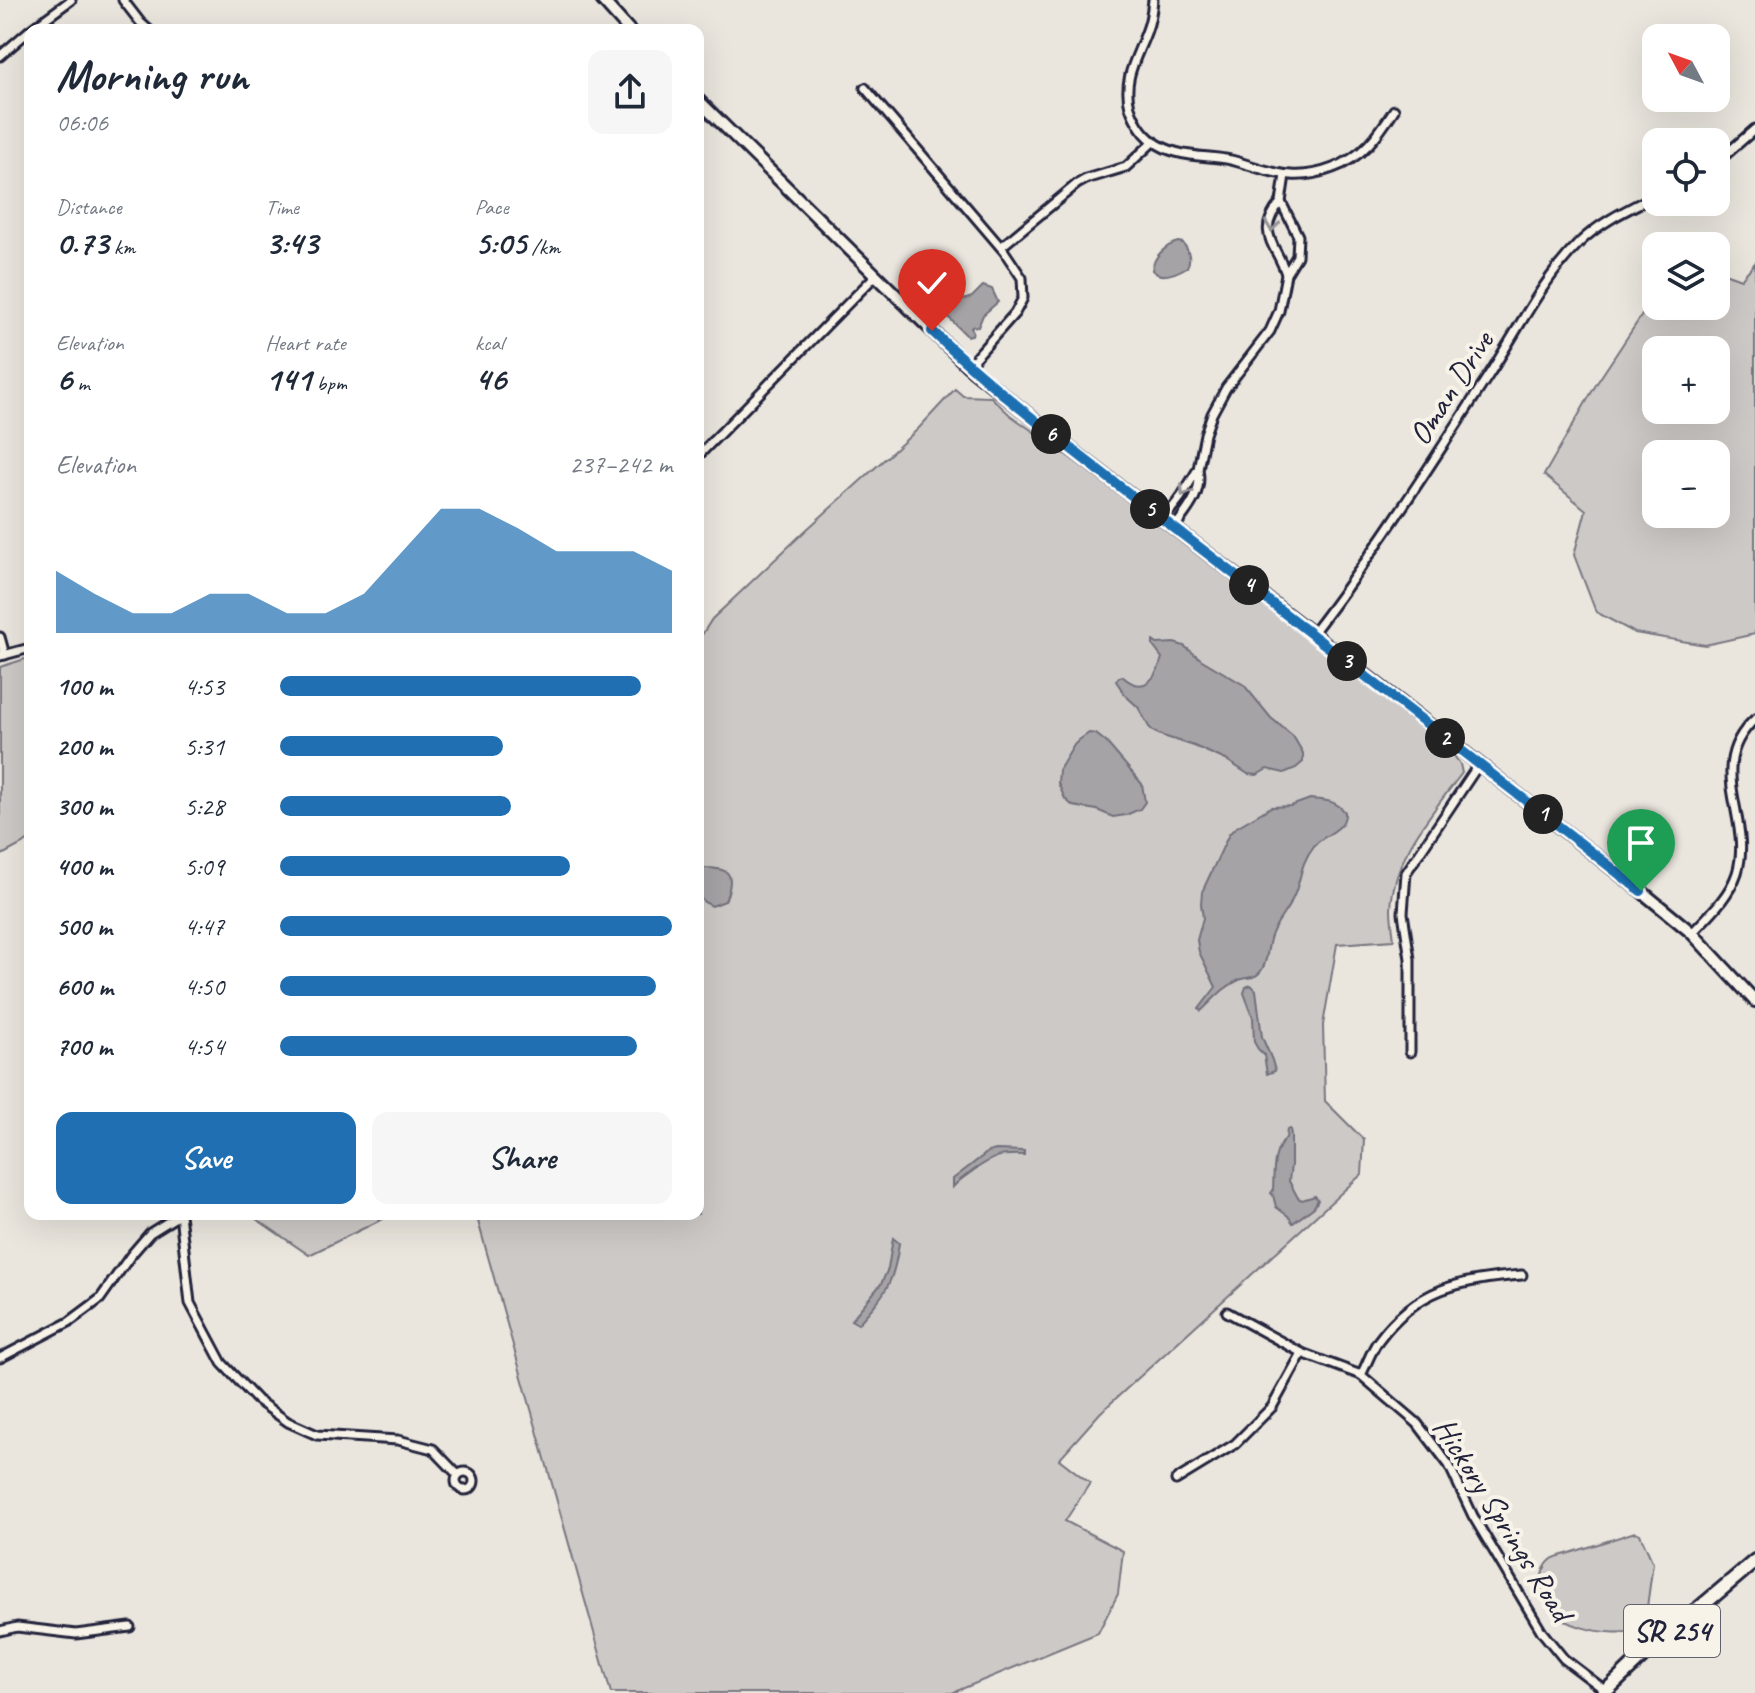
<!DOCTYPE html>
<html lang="en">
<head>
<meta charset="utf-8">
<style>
  body { margin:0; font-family:Caveat,sans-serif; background:#f6f6f7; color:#1f2937; height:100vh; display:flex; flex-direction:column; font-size:30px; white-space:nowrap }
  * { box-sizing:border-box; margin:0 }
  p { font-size:26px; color:#747a83 }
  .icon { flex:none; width:44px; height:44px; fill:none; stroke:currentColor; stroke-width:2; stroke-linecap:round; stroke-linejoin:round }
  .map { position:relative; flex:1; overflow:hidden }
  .side { position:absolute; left:24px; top:24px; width:680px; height:1196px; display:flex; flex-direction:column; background:#fff; border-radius:16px; box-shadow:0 8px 32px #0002 }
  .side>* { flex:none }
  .needle { width:52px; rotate:311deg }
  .buttons { position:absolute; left:1642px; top:24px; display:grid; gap:16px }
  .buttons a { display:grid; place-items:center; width:88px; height:88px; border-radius:16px; background:#fff; box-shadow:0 8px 32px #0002; font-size:40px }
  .pin { position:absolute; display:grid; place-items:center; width:68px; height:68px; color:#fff; margin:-82px -34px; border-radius:50% 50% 50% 0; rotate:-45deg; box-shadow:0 0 8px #0007 }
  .pin .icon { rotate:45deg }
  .km { position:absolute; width:40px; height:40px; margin:-20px; border-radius:50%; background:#222; color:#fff; font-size:22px; line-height:40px; text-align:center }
  .round { display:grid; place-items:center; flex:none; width:84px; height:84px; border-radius:16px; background:#f6f6f7 }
  .head { display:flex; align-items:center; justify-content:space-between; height:136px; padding:0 32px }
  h1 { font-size:44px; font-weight:800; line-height:60px }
  .metrics { display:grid; grid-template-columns:repeat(3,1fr); gap:12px; height:136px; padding:8px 32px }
  .metrics div { display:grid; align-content:center }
  .metrics b { font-size:34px; font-weight:800 }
  .metrics small { font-size:22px; font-weight:400 }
  .metrics p { font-size:22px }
  .chart { height:224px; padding:16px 32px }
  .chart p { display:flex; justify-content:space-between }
  .chart svg { width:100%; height:144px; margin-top:8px; fill:#1f6fb2; opacity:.7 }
  .button { display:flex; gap:16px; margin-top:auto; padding:16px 32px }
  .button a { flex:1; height:92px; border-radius:16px; background:#1f6fb2; color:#fff; font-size:32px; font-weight:800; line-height:92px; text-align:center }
  .button a+a { background:#f6f6f7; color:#1f2937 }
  ul { padding:0 32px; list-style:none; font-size:26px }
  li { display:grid; grid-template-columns:128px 96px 1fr; align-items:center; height:60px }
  li i { height:20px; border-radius:10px; background:#1f6fb2 }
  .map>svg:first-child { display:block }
  .green { fill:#cdc9c6; stroke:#787680; stroke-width:2; fill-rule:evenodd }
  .water { fill:#a6a3a6; stroke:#716f7b; stroke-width:2 }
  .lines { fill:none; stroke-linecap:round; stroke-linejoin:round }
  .minor-casing { stroke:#22223b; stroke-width:13 }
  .secondary-casing { stroke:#22223b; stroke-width:16 }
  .primary-casing { stroke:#22223b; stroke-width:18 }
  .minor { stroke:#f7f3e8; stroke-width:7 }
  .secondary { stroke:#f7f3e8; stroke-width:10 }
  .primary { stroke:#f7f3e8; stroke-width:12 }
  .oneway { stroke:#97959a }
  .route-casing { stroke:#fff; stroke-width:16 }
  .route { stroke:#1f6fb2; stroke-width:10 }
  .labels { text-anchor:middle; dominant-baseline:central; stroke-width:8; stroke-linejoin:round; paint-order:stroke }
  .shield { fill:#f7f3e8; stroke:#62616f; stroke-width:2 }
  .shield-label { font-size:30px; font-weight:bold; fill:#22223b }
  .street-label { font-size:32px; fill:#22223b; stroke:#f7f3e8 }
</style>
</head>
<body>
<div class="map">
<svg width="1755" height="1693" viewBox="0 0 1755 1693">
  <rect width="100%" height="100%" fill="#eae6de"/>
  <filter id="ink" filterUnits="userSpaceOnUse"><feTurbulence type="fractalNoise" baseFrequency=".0125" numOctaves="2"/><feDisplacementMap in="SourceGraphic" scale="16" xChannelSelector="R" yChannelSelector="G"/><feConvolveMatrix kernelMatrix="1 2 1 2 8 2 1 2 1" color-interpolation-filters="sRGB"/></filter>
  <g filter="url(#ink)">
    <!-- green -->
    <g class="green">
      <path d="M1755,263V634L1705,645L1635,633L1596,612L1574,555L1586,510L1544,475L1597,383L1650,303L1656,299V306H1716V270L1741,279ZM1716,350V410H1656V350ZM1716,454V514H1656V454Z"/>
      <path d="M955,389L963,396L991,397L1010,415L1133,502L1447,746L1460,764L1462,773C1432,813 1393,857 1391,909C1391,919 1393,930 1394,940L1337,944L1323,1025L1325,1101L1364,1140L1362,1174L1100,1413L1059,1459L1090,1483L1065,1521L1123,1551L1118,1594L1098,1633L952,1693H611L476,1214H698V641L712,619L728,604L805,531L918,429Z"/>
      <path d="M28,658L30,659V840L0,856V667Z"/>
      <path d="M259,1214H393L309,1255L258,1220Z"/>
      <path d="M1635,1532L1640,1534L1653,1563L1644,1629C1612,1639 1543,1628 1541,1587C1540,1577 1544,1565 1552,1559C1556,1556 1565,1555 1570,1553C1592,1546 1614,1539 1635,1532Z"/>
    </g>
    <!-- water -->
    <g class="water">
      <path d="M1178,242L1183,243C1188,249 1192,259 1187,267C1177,273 1161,280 1152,270C1153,257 1166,245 1178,242Z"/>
      <path d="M983,286L992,289L998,302L983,315L978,327L973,326L971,328L973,331L972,335L967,336L947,316L946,309L952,304L972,297Z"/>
      <path d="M1153,641L1157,644L1174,643L1184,646L1202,660L1244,685L1271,718L1293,736L1303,753V762L1296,768L1284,773L1267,769L1257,775L1248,774L1228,761L1194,746L1163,736L1154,732L1149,727L1138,707L1126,696L1116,681L1118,678L1122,676C1143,695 1156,680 1162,658L1153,646Z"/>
      <path d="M1089,733L1096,734L1106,742L1142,784L1145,802L1140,809L1126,815L1113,817L1097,810L1073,806L1065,799L1058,783L1059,770L1074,745L1079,740Z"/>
      <path d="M1310,799C1325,800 1335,800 1345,812C1346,831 1325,833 1314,846C1299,865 1302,879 1293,898C1287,911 1276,922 1271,936C1267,947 1268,962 1261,971C1255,980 1247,976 1239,980C1223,987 1213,1000 1201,1011L1199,1009L1216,987L1199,952L1197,940L1203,918L1201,904L1202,892L1229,834L1235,828L1271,807L1291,806Z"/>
      <path d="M698,868C728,867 737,871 725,901L712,906L704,902L699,897Z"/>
      <path d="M1251,985L1256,990L1262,1037L1272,1060L1275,1071L1267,1074L1264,1055L1258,1049L1254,1042L1253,1017L1244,993L1246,987Z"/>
      <path d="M1287,1129H1290L1291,1135V1165L1289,1181L1298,1198L1302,1200L1315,1196L1318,1200L1314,1207L1293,1223L1288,1216L1276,1207L1273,1195L1271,1193L1273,1190C1274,1172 1272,1151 1286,1138Z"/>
      <path d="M996,1150L1024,1151V1155C998,1154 995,1156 974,1170C966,1176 960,1179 953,1187V1179L988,1152Z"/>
      <path d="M893,1238L899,1243C894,1284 885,1294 858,1324L851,1320L881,1284L888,1269Z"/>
    </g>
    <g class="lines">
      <defs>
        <g id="minor">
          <path d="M123,0L140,22L149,30"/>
          <path d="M1153,0C1152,10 1151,20 1147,30C1138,56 1122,78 1130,107C1135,122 1145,137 1159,145C1181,158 1207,155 1231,160C1251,165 1271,174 1291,175C1306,176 1320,173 1333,168C1363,157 1378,135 1394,110"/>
          <path d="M30,30L71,0"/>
          <path d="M0,56L30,30"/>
          <path d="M865,88L1004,251L1022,278L1023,298L1015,313L968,366"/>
          <path d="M1716,163L1755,129"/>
          <path d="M1281,202L1285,175"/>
          <path d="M1001,247L1077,184L1086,179L1126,167L1154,141"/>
          <path d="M698,456L876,275"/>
          <path d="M1198,469L1205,434L1212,414L1226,388L1270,331L1279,311L1286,274L1297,256L1298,236L1281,202C1254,233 1277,245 1286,274"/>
          <path d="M1163,520L1181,497L1198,469C1203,493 1188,509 1174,528"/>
          <path d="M1312,634C1376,551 1433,461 1490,373C1518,330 1542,280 1579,243C1600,222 1629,209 1656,195"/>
          <path d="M0,637L5,655"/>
          <path d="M0,656L30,648"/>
          <path d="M1692,933C1709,915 1729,897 1737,873C1754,819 1703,767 1755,719"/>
          <path d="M1410,1052V959L1403,913L1406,873L1479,764"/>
          <path d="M180,1214L190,1303L222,1363L257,1400L288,1422L317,1435L398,1440L433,1449L458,1475"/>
          <path d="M1227,1312L1302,1353L1361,1375L1417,1423L1449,1465L1473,1516L1542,1632L1564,1659L1606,1691"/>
          <path d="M0,1358L69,1322L100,1299L131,1255L150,1233L179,1215"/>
          <path d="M1361,1375C1367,1364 1371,1351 1378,1341C1417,1288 1460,1280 1522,1275"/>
          <circle cx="465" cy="1481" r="9"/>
          <path d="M1176,1480L1235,1444L1272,1407L1302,1353"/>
          <path d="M0,1631L17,1627L76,1634L130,1627"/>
        </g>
        <g id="secondary">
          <path d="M602,0L629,30"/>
          <path d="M698,100L968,366L1067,446L1330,647L1641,891L1692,933L1755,1001"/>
        </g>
        <path id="primary" d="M1604,1693L1645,1654L1755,1561"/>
      </defs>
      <!-- minor casing -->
      <use href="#minor" class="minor-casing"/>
      <!-- secondary casing -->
      <use href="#secondary" class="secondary-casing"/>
      <!-- primary casing -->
      <use href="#primary" class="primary-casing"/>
      <!-- minor -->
      <use href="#minor" class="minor"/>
      <!-- secondary -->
      <use href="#secondary" class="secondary"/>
      <!-- primary -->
      <use href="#primary" class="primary"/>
    </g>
    <!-- one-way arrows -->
    <defs><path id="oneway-chevron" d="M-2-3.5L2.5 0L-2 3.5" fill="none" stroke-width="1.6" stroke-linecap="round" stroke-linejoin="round" transform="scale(2)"/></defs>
    <g class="oneway">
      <use href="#oneway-chevron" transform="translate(1272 226) rotate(97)"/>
      <use href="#oneway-chevron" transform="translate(1185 491) rotate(124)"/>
    </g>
  </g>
  <g class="lines" filter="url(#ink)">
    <defs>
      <path id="route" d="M932,331C1023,417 1126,490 1225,567C1364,674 1503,782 1641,891"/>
    </defs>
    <!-- route casing -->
    <use href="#route" class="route-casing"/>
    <!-- route -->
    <use href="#route" class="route"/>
  </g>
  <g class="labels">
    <!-- shield labels -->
    <rect class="shield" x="1624" y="1605" width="96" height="52" rx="6"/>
    <g class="shield-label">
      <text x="1672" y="1631">SR 254</text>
    </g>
    <!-- street labels -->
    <g class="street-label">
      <text transform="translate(1451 388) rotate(-57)">Oman Drive</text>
      <text transform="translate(1503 1519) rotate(58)">Hickory Springs Road</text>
    </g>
  </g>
</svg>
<div class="buttons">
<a><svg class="needle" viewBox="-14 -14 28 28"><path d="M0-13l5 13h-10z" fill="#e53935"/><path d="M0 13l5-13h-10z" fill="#747a83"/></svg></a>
<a><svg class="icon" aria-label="locate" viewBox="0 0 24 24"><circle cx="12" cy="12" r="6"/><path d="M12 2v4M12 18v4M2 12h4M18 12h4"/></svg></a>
<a><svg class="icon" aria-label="layers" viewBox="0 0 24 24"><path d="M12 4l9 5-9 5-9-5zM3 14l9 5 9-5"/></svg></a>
<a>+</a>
<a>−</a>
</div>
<div class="pin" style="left:1641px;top:891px;background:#1e9e55"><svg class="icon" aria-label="arrive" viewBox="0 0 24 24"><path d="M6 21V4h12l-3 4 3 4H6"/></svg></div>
<div class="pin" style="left:932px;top:331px;background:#d93025"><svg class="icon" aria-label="check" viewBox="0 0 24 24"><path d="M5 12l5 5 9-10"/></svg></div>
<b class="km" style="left:1543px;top:814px">1</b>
<b class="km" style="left:1445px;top:738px">2</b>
<b class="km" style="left:1347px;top:661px">3</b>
<b class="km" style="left:1249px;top:585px">4</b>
<b class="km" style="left:1150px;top:509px">5</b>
<b class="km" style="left:1051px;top:434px">6</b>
<section class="side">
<div class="head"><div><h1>Morning run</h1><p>06:06</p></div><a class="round"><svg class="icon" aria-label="share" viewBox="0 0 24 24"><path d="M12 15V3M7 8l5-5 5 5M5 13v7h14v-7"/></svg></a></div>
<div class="metrics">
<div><p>Distance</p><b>0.73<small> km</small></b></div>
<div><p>Time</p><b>3:43</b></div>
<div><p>Pace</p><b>5:05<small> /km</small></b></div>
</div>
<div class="metrics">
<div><p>Elevation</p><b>6<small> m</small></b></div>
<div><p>Heart rate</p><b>141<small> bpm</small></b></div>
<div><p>kcal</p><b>46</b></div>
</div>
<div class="chart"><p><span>Elevation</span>237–242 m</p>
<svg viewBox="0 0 160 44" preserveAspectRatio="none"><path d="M0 44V25L10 32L20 38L30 38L40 32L50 32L60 38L70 38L80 32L90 19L100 6L110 6L120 12L130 19L140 19L150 19L160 25V44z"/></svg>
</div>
<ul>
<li><b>100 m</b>4:53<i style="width:92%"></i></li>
<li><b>200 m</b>5:31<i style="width:57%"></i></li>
<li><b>300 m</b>5:28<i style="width:59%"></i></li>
<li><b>400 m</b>5:09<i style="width:74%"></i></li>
<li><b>500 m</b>4:47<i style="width:100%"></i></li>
<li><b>600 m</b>4:50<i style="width:96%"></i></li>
<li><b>700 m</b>4:54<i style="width:91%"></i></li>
</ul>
<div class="button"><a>Save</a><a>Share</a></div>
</section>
</div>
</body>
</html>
